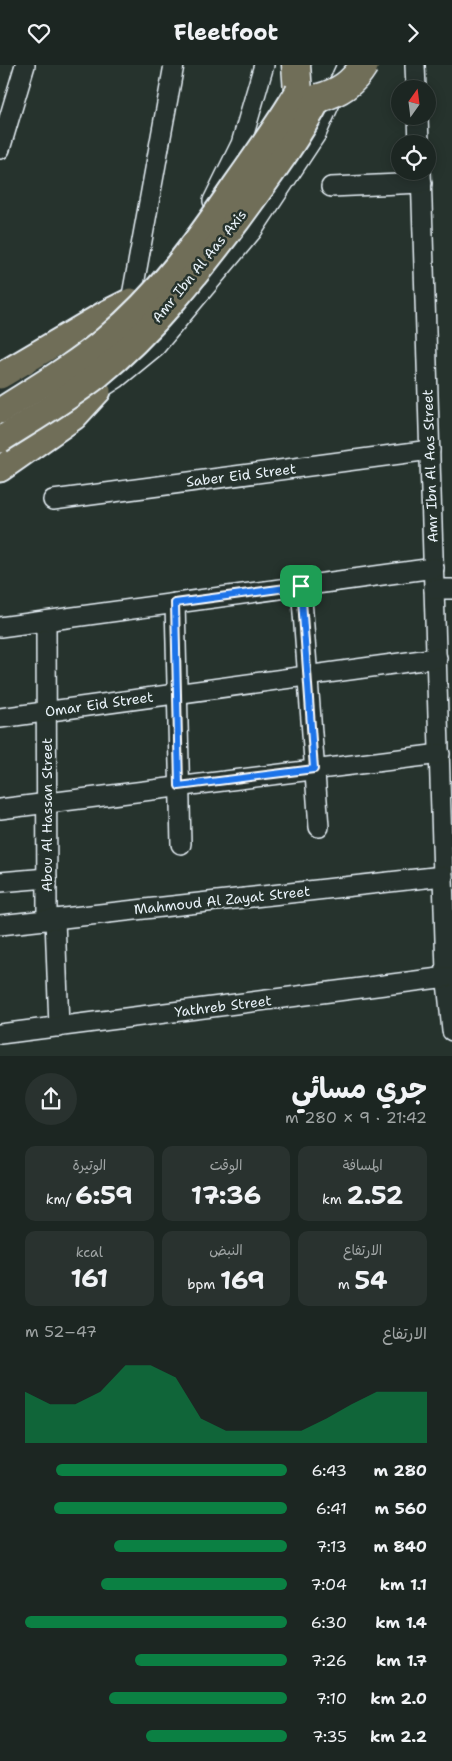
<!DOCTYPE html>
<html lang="ar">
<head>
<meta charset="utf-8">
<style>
  body { margin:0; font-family:"Shantell Sans","Playpen Sans Arabic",sans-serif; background:#29322f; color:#f1f3f6; direction:rtl; height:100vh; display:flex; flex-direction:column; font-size:19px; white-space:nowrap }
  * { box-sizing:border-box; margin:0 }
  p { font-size:16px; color:#a0a5a5 }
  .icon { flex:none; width:28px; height:28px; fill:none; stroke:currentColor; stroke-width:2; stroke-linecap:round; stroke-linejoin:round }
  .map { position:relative; height:991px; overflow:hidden; direction:ltr }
  .details { display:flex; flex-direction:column; background:#1c2622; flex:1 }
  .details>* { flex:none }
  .needle { width:32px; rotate:14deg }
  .controls { position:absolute; left:391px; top:15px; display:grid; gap:10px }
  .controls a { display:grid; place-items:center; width:45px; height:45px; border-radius:50%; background:#1c2622; box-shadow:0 2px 12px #0003,0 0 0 1px #3a4340; font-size:25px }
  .pin { position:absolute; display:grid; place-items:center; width:42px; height:42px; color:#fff; margin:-21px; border-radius:10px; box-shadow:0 2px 8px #0006 }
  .round { display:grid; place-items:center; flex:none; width:52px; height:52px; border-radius:26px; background:#29322f }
  .summary { display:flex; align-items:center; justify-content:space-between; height:85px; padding:0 25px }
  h1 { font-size:28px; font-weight:700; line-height:38px }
  .figures { display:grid; grid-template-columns:repeat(3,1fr); gap:8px; height:85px; padding:5px 25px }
  .figures div { display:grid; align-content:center; border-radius:10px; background:#29322f; text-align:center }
  .figures b { font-size:25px; font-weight:700 }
  .figures small { font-size:14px; font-weight:400 }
  .figures p { font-size:14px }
  .chart { height:140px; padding:10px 25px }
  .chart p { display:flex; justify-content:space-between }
  .chart svg { width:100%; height:90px; margin-top:5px; fill:#0b8043; opacity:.7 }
  ul { padding:0 25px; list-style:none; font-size:16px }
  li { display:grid; grid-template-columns:80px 60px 1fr; align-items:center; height:38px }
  li i { height:12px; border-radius:6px; background:#0b8043 }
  header { display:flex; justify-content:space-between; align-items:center; height:65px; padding:0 25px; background:#1c2622; font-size:22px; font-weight:700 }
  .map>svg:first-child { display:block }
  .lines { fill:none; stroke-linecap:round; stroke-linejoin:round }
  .minor-casing { stroke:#e8f1f8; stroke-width:22 }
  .major-casing { stroke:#e8f1f8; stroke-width:29 }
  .highway-casing { stroke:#e8f1f8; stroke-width:31 }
  .minor { stroke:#26332d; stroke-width:19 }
  .major { stroke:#706e59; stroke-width:25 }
  .highway { stroke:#706e59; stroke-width:28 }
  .major-bridge-casing { stroke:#e8f1f8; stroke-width:29; stroke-linecap:butt }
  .highway-bridge-casing { stroke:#e8f1f8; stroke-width:31; stroke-linecap:butt }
  .major-bridge { stroke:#706e59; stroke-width:25 }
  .highway-bridge { stroke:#706e59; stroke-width:28 }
  .route-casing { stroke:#fff; stroke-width:10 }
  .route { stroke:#1a73e8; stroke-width:6 }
  .labels { text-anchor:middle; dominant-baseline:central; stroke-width:5; stroke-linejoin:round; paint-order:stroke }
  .street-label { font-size:14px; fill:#e8f1f8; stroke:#26332d }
</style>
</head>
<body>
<header><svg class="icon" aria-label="forward" viewBox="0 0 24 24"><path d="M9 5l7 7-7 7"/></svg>Fleetfoot<svg class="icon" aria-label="heart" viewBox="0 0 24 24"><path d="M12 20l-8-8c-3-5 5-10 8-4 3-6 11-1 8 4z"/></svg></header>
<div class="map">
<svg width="452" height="991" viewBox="0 0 452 991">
  <rect width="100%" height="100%" fill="#26332d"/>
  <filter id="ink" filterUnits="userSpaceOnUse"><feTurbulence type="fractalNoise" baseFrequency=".02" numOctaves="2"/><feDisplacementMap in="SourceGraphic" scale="10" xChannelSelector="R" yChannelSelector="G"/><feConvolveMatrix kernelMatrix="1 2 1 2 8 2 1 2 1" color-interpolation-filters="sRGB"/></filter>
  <g filter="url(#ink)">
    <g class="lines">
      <defs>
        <g id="minor">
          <path d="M415,0L416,24"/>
          <path d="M418,51L419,79"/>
          <path d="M0,84L25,0"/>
          <path d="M421,106L446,907L452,966"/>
          <path d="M331,122L422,118"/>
          <path d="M213,136L241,79L264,0"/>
          <path d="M131,236L174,0"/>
          <path d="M0,331L50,300L101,263"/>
          <path d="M86,333L117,313L156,281L252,166L316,69L347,0"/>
          <path d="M53,435L430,385"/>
          <path d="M301,521L319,762"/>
          <path d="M434,524H452"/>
          <path d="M175,538L181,779"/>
          <path d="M46,556L47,855"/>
          <path d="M0,562L434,503"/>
          <path d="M0,653L437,593"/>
          <path d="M0,744L440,689"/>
          <path d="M0,817L47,813"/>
          <path d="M55,854L59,962"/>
          <path d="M0,860L443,811"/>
          <path d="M0,969L447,912"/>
        </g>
        <g id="major">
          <path d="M0,311L105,249L131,236"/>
          <path d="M0,404L74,352L98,326"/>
        </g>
        <path id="highway" d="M296,0L298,27"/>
      </defs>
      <!-- minor casing -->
      <use href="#minor" class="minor-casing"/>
      <!-- major casing -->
      <use href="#major" class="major-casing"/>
      <!-- highway casing -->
      <use href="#highway" class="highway-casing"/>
      <!-- minor -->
      <use href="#minor" class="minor"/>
      <!-- major -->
      <use href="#major" class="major"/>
      <!-- highway -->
      <use href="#highway" class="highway"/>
      <defs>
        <g id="major-bridge">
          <path d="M0,346C36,323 74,301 106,274C159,230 197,177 235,121C257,90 279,59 298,27"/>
          <path d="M0,375C33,354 67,334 98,310C152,266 195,211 237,156C266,116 296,77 319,33"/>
        </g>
        <path id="highway-bridge" d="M319,33C340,27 353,18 364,0"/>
      </defs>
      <!-- major-bridge casing -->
      <use href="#major-bridge" class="major-bridge-casing"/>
      <!-- highway-bridge casing -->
      <use href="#highway-bridge" class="highway-bridge-casing"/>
      <!-- major-bridge -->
      <use href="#major-bridge" class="major-bridge"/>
      <!-- highway-bridge -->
      <use href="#highway-bridge" class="highway-bridge"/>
    </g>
  </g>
  <g class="lines" filter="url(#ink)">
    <defs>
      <path id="route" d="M301,521L314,704L179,721L175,538Z"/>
    </defs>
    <!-- route casing -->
    <use href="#route" class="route-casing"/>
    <!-- route -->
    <use href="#route" class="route"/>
  </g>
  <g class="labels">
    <!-- street labels -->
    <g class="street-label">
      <text transform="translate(199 201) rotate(-51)">Amr Ibn Al Aas Axis</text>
      <text transform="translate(430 401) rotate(-92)">Amr Ibn Al Aas Street</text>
      <text transform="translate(241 410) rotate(-7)">Saber Eid Street</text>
      <text transform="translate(99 639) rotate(-8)">Omar Eid Street</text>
      <text transform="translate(47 750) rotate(-90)">Abou Al Hassan Street</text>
      <text transform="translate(222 835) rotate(-6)">Mahmoud Al Zayat Street</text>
      <text transform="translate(223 941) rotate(-7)">Yathreb Street</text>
    </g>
  </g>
</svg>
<div class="controls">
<a><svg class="needle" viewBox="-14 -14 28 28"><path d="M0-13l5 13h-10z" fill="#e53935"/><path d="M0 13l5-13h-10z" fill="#a0a5a5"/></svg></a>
<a><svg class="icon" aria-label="locate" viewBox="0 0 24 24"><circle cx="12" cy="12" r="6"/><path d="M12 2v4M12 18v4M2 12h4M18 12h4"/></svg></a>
</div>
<div class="pin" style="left:301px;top:521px;background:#1e9e55"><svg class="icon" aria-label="arrive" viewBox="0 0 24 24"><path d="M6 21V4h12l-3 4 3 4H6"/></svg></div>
</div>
<section class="details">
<div class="summary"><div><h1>جري مسائي</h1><p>21:42 · 9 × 280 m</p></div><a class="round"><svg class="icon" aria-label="share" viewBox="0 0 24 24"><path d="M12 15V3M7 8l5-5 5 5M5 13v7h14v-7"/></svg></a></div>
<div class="figures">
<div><p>المسافة</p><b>2.52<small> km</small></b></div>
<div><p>الوقت</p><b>17:36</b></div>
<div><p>الوتيرة</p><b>6:59<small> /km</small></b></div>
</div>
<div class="figures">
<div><p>الارتفاع</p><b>54<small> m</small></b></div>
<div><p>النبض</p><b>169<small> bpm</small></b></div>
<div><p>kcal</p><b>161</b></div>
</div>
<div class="chart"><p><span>الارتفاع</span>47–52 m</p>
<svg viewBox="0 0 160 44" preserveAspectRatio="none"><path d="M0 44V19L10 25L20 25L30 19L40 6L50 6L60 12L70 32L80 38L90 38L100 38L110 38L120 32L130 25L140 19L150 19L160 19V44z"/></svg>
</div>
<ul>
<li><b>280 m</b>6:43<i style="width:88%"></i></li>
<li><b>560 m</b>6:41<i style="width:89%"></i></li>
<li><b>840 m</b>7:13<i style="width:66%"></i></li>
<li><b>1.1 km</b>7:04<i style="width:71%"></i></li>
<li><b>1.4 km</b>6:30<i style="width:100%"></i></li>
<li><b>1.7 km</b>7:26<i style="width:58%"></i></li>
<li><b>2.0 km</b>7:10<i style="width:68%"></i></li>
<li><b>2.2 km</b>7:35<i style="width:54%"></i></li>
</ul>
</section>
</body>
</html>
